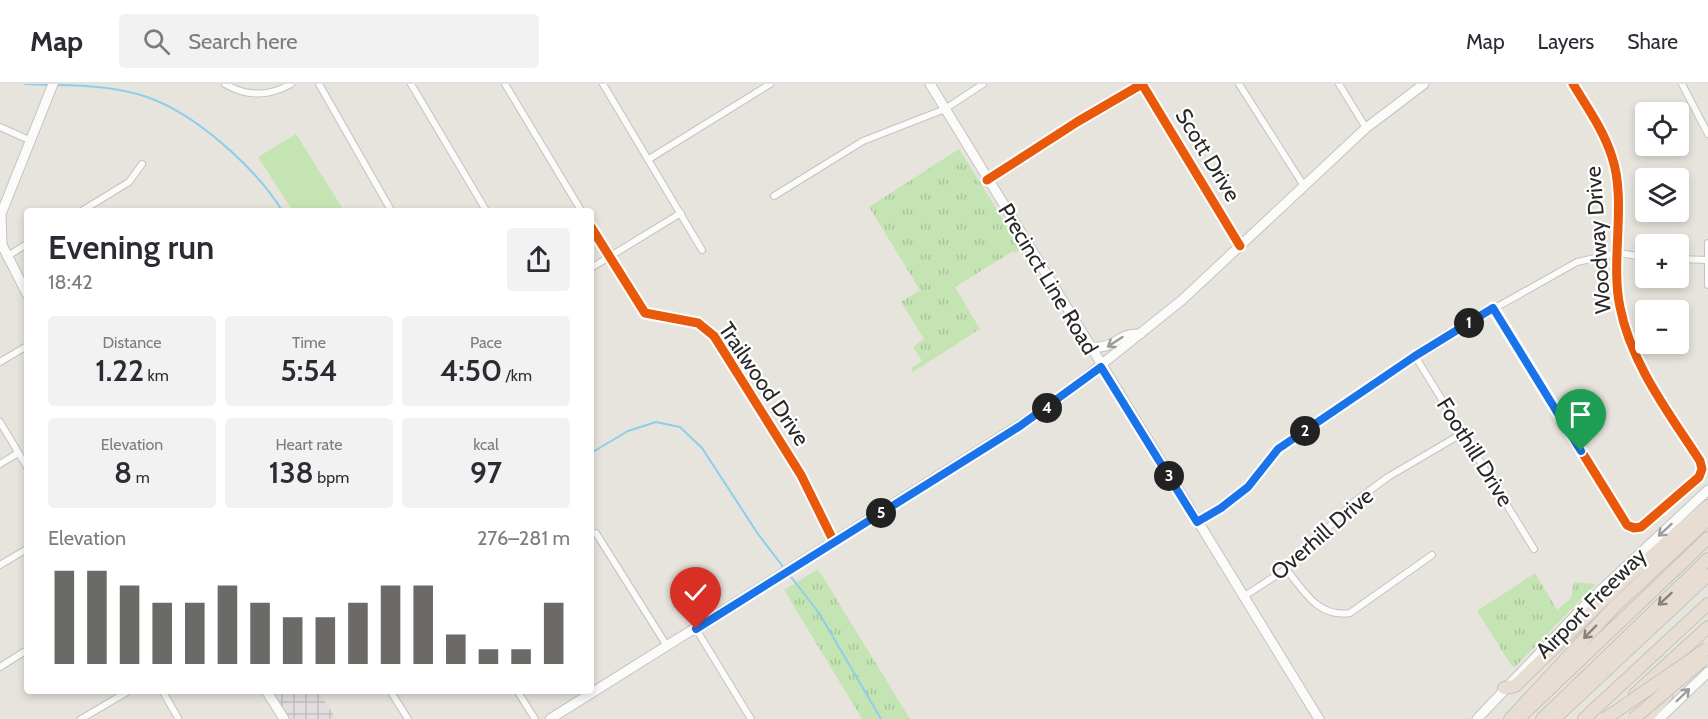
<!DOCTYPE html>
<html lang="en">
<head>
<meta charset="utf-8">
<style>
  body { margin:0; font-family:Cabin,sans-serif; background:#f2f2f3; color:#2b2b33; height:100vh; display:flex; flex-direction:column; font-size:22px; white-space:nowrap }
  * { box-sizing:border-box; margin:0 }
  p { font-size:20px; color:#7c7c81 }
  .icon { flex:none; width:33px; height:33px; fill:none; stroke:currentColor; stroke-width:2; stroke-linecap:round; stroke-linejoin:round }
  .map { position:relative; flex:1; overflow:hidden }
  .details { position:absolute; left:24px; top:124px; width:570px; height:486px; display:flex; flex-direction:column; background:#fff; border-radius:6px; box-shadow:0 3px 9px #0003 }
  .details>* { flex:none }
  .fabs { position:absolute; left:1635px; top:18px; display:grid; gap:12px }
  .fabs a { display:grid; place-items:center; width:54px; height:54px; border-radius:6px; background:#fff; box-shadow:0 3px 9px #0003; font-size:30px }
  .pin { position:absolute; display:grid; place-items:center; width:51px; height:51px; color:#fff; margin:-62px -26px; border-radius:50% 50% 50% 0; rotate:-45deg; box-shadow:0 0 6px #0007 }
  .pin .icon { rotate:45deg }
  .km { position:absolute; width:30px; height:30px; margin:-15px; border-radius:50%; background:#222; color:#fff; font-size:16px; line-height:30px; text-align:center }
  .round { display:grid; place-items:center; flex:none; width:63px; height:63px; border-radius:6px; background:#f2f2f3 }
  .head { display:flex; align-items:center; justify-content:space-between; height:102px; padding:0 24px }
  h1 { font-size:33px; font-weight:600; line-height:45px }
  .stats { display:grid; grid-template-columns:repeat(3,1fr); gap:9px; height:102px; padding:6px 24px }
  .stats div { display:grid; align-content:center; border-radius:6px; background:#f2f2f3; text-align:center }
  .stats b { font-size:30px; font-weight:600 }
  .stats small { font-size:16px; font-weight:400 }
  .stats p { font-size:16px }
  .chart { height:168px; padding:12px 24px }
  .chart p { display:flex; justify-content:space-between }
  .chart svg { width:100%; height:108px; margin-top:6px; stroke:#6b6a67; stroke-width:6 }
  header { display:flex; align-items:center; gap:36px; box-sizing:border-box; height:84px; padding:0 30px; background:#fff; border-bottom:2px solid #e1e1e2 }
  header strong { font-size:28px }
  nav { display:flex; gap:33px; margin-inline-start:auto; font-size:21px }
  .search { width:420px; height:54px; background:#f2f2f3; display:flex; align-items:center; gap:15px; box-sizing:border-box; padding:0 21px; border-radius:6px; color:#7c7c81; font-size:22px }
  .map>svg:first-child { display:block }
  .industrial { fill:url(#industrial-grid) }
  .grass { fill:url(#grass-tufts) }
  .park { fill:#c5e4b4 }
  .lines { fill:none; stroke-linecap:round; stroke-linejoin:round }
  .stream { stroke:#8dceec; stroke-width:2 }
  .street-casing { stroke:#c4c3c3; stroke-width:8 }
  .secondary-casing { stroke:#c4c3c3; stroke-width:11 }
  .highway-casing { stroke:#c3c2c0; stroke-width:14 }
  .street { stroke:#fbfbfa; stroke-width:6 }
  .secondary { stroke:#fbfbfa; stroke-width:9 }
  .highway { stroke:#e8ddd2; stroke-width:12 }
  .highway-bridge-casing { stroke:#c3c2c0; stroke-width:14; stroke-linecap:butt }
  .highway-bridge { stroke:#e8ddd2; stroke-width:12 }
  .cycleway-casing { stroke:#fff; stroke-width:13 }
  .cycleway { stroke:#e8590c; stroke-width:9 }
  .oneway { stroke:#9c9c9c }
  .oneway2 { stroke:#88827d }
  .route-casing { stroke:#fff; stroke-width:12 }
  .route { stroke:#1a73e8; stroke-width:8 }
  .labels { text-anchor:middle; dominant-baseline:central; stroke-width:4.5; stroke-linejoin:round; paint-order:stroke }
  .street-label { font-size:22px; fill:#282828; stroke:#fff }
</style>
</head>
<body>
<header>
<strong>Map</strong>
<div class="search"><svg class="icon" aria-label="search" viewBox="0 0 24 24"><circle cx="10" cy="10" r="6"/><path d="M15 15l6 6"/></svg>Search here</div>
<nav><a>Map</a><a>Layers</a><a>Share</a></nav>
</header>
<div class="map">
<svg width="1708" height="635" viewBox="0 0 1708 635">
  <defs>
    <pattern id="industrial-grid" width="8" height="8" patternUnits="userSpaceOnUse" patternTransform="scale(1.5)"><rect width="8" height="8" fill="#e2dee0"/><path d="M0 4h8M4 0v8" fill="none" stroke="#c2bec0"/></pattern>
    <pattern id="grass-tufts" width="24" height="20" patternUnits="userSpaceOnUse" patternTransform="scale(1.5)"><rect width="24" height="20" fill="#c5e4b4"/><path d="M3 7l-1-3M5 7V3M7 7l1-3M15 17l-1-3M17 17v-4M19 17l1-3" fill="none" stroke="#a9c49b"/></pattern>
  </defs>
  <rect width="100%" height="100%" fill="#e7e4dd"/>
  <!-- industrial -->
  <path class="industrial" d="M273,608H319L336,635H289Z"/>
  <!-- grass -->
  <g class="grass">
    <path d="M959,65L1018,159L1019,166L1014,169L1013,167L955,203L980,245L913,288L911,284L922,277L913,263L924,255L901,218L920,206L869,123Z"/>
    <path d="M818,485L910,635H862L784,506Z"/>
    <path d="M1535,489L1557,526L1571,514L1574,498L1596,500L1515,583L1511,581L1477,527Z"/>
  </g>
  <!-- park -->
  <path class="park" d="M296,50L344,127H293L258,73Z"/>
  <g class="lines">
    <!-- stream -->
    <g class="stream">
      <path d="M25,0L50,1"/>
      <path d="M55,1C86,1 118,3 147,13C196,30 256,84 283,128"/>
      <path d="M591,369L628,347L656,338L680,343L702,364L758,450L784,484"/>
      <path d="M788,489L819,529L881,635"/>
    </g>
    <defs>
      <g id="street">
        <path d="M225,0C247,13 270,12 291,0"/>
        <path d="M319,0L392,128"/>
        <path d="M411,0L487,128"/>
        <path d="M505,0L582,128"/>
        <path d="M603,0L702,166"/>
        <path d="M1239,0L1304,102"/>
        <path d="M1339,0L1366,44"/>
        <path d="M1682,0L1708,50"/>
        <path d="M0,43L29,56"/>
        <path d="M649,75L770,0"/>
        <path d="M987,96L1077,38L1142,0L1240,162"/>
        <path d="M774,112L863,57L945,25L983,0"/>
        <path d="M80,128L129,98L142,80"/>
        <path d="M591,143L645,229L698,239L714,252L801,391L834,458"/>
        <path d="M1708,159V201"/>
        <path d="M6,173L27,160"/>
        <path d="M1678,175L1708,176"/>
        <path d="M591,184L681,129"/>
        <path d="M1493,224L1627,441L1634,444L1641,443L1699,393L1702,385L1700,377C1669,329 1631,280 1620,223C1610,177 1627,117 1612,73C1604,47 1587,23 1573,0"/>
        <path d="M1415,272L1534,465"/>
        <path d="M0,278L27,262"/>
        <path d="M0,338L27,383"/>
        <path d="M0,380L18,369"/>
        <path d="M1197,438L1248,403L1279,365L1458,245L1577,178L1617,169L1646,173"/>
        <path d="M596,449L667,562"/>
        <path d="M0,481L27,465"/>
        <path d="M1286,485C1304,507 1318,534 1350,529L1432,471"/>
        <path d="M1243,513L1286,485L1354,418L1388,393L1463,349"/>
        <path d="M696,545L751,635"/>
        <path d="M0,583L27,566"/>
        <path d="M163,608L178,634"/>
        <path d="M391,608L408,635"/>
        <path d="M518,608L535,635"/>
        <path d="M81,635L127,608"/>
      </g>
      <g id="secondary">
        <path d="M930,0L1319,635"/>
        <path d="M27,210L2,161L1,130L53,0"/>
        <path d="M1089,263C1116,266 1116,249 1140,250"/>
        <path d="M267,608L284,635"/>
        <path d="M550,635L1051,321L1182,216L1366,44L1424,0"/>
        <path d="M1477,635L1588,518L1708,406"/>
        <path d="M1659,635L1708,588"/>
      </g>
      <g id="highway">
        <path d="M1504,604L1515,602L1622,498L1708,422"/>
        <path d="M1635,610L1708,543"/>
        <path d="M1510,635L1615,522L1708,435"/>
        <path d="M1518,635L1708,454"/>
        <path d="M1542,635L1708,475"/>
        <path d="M1554,635L1708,491"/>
        <path d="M1584,635L1708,520"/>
        <path d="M1646,635L1667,611"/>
      </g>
    </defs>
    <!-- street casing -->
    <use href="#street" class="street-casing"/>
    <!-- secondary casing -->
    <use href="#secondary" class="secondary-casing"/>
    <!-- highway casing -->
    <use href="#highway" class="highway-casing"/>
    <!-- street -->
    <use href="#street" class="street"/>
    <!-- secondary -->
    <use href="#secondary" class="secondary"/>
    <!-- highway -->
    <use href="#highway" class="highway"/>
    <defs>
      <g id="highway-bridge">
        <path d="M1605,635L1708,564"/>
        <path d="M1633,635L1703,576"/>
      </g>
    </defs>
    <!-- highway-bridge casing -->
    <use href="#highway-bridge" class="highway-bridge-casing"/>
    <!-- highway-bridge -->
    <use href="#highway-bridge" class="highway-bridge"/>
    <defs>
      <g id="cycleway">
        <path d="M987,96L1077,38L1142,0L1240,162"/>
        <path d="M591,143L645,229L698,239L714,252L801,391L834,458"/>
        <path d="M1493,224L1627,441L1634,444L1641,443L1699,393L1702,385L1700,377C1669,329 1631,280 1620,223C1610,177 1627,117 1612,73C1604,47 1587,23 1573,0"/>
      </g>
    </defs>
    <!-- cycleway casing -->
    <use href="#cycleway" class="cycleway-casing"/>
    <!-- cycleway -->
    <use href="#cycleway" class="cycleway"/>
  </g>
  <!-- one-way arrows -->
  <defs><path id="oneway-shaft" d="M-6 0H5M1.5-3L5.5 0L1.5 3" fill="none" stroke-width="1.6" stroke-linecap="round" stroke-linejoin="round" transform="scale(1.5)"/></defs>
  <g class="oneway">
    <use href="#oneway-shaft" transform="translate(1115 258) rotate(147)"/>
    <use href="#oneway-shaft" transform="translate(1665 446) rotate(137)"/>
    <use href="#oneway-shaft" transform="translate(1683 611) rotate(-44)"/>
  </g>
  <g class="oneway2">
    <use href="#oneway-shaft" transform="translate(1665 515) rotate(137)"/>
    <use href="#oneway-shaft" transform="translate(1590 548) rotate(134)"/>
  </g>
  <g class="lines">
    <defs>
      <path id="route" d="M696,545L1020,342L1101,283L1197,438L1221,424L1248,403L1278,365L1415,272L1493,224L1581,367"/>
    </defs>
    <!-- route casing -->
    <use href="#route" class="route-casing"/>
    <!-- route -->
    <use href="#route" class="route"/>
  </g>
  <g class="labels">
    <!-- street labels -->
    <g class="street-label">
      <text transform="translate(1208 71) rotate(59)">Scott Drive</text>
      <text transform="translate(1598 156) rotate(-94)">Woodway Drive</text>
      <text transform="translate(1048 195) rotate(59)">Precinct Line Road</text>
      <text transform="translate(764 300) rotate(56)">Trailwood Drive</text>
      <text transform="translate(1475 368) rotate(58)">Foothill Drive</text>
      <text transform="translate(1322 450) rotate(-41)">Overhill Drive</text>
      <text transform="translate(1591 519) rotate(-45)">Airport Freeway</text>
    </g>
  </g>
</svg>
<div class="fabs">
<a><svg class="icon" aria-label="locate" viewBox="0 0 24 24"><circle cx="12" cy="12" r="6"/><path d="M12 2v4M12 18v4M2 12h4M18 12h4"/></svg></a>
<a><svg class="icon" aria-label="layers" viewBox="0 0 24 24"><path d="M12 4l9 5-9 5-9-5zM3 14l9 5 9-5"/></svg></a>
<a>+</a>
<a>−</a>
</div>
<div class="pin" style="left:1581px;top:367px;background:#1e9e55"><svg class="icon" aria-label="arrive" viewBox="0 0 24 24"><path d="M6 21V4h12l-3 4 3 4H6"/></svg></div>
<div class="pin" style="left:696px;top:545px;background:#d93025"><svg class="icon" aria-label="check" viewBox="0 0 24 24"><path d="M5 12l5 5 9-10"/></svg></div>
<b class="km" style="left:1469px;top:239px">1</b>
<b class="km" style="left:1305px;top:347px">2</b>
<b class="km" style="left:1169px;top:392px">3</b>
<b class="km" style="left:1047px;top:324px">4</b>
<b class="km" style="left:881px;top:429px">5</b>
<section class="details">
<div class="head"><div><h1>Evening run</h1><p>18:42</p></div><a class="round"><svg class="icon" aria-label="share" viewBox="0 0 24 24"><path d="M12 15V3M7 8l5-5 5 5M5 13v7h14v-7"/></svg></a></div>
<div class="stats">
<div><p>Distance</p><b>1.22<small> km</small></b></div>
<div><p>Time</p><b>5:54</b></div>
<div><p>Pace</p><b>4:50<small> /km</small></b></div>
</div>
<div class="stats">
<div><p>Elevation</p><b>8<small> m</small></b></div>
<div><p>Heart rate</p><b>138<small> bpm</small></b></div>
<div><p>kcal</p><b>97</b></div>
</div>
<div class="chart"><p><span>Elevation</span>276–281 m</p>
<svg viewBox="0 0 160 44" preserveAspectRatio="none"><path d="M5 44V6M15 44V6M25 44V12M35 44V19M45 44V19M55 44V12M65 44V19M75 44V25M85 44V25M95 44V19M105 44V12M115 44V12M125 44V32M135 44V38M145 44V38M155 44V19"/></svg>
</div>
</section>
</div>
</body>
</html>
